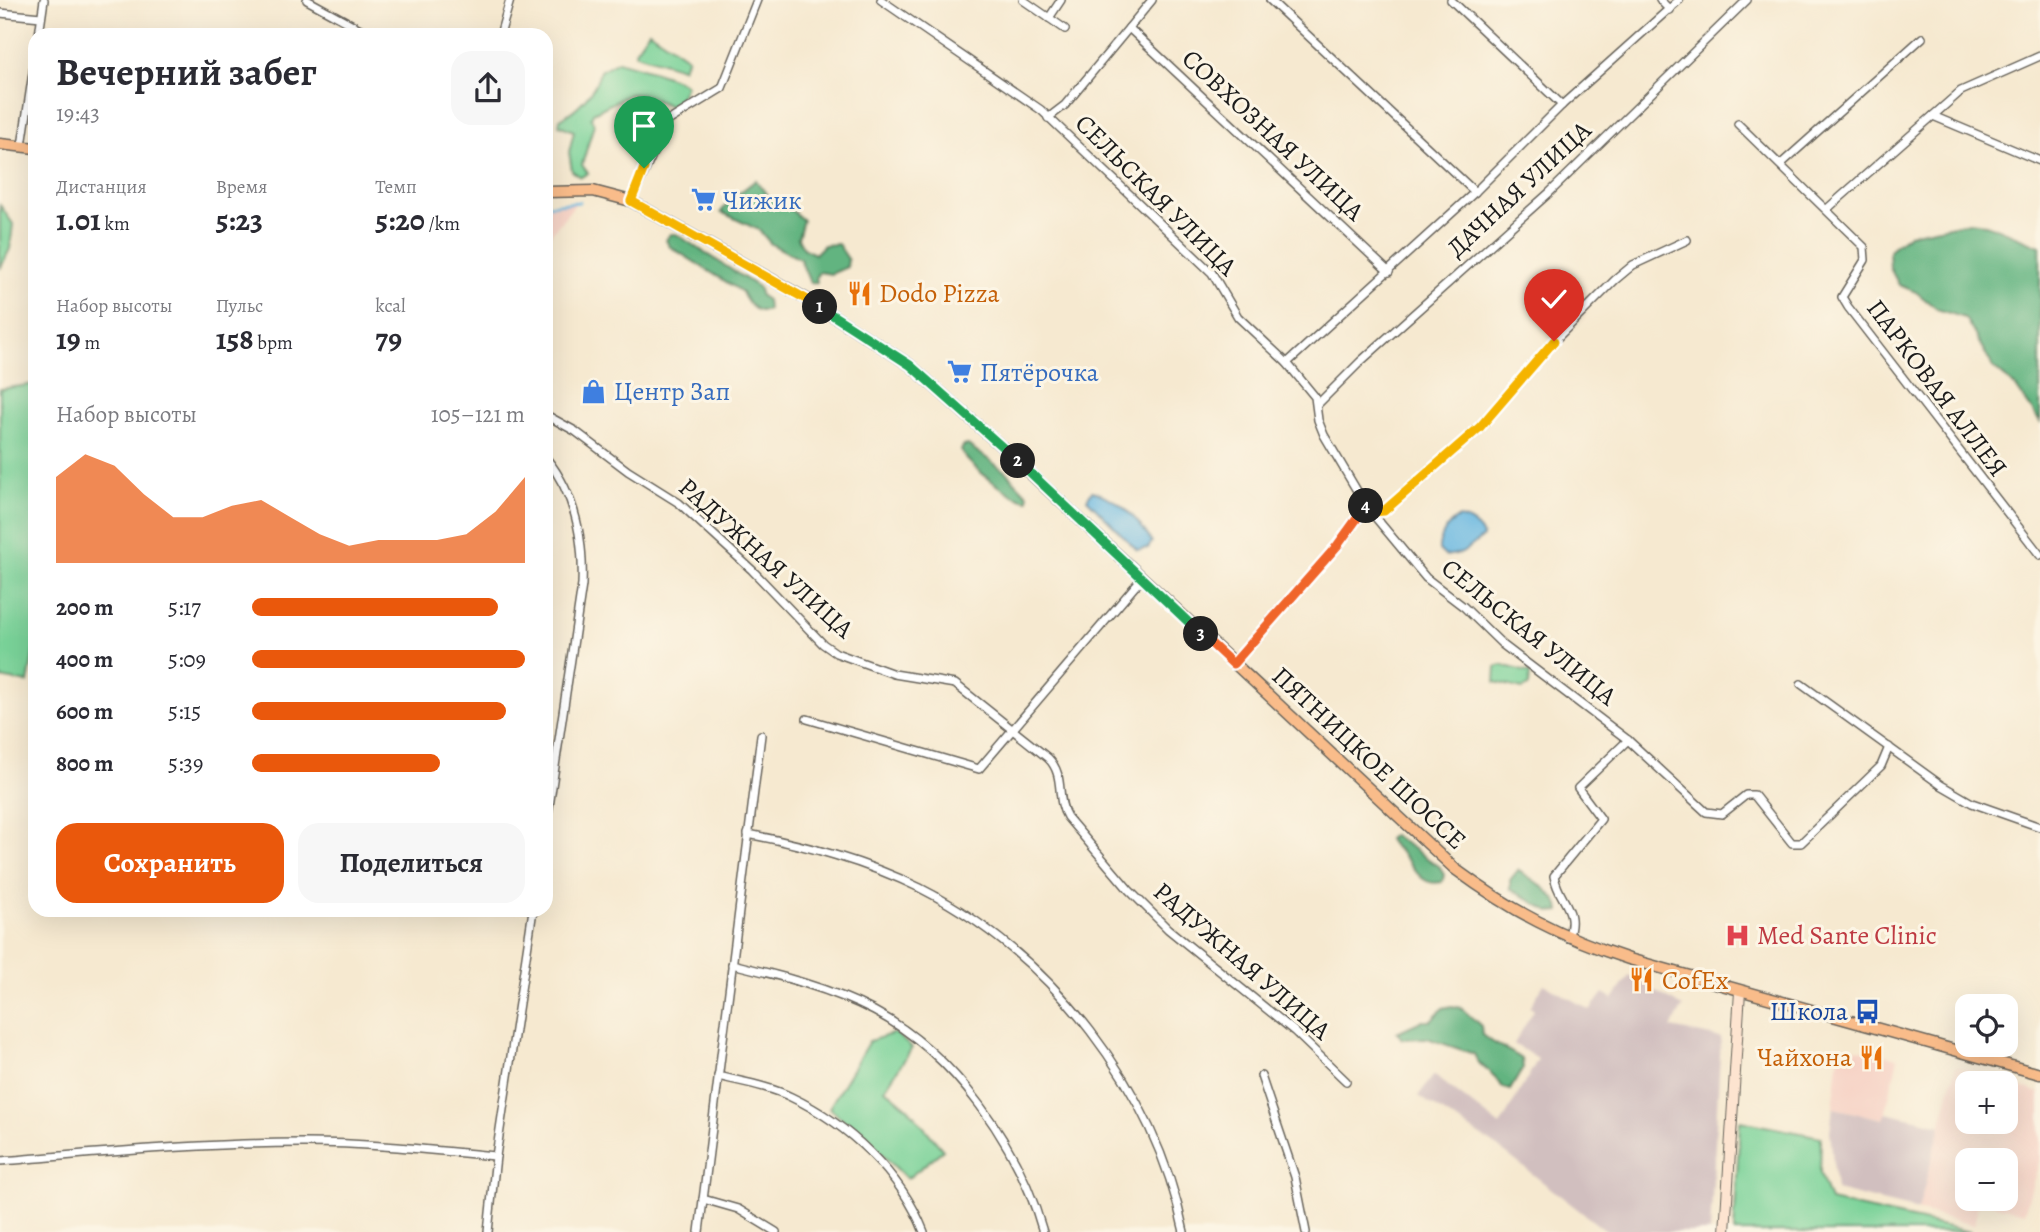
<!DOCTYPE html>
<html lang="ru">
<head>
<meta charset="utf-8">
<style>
  body { margin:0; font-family:Alegreya,serif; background:#f7f7f7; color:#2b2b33; height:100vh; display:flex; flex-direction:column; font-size:26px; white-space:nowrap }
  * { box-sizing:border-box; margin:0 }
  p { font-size:23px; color:#7c7c81 }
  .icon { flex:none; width:38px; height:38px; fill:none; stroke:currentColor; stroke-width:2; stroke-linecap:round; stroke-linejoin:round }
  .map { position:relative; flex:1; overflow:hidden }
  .drawer { position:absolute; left:28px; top:28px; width:525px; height:889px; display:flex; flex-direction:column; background:#fff; border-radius:21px; box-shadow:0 7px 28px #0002 }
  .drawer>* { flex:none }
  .tools { position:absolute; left:1955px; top:994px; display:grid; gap:14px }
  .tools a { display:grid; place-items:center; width:63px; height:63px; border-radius:14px; background:#fff; box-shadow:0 7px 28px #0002; font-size:35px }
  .pin { position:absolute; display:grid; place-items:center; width:60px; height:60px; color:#fff; margin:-72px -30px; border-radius:50% 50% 50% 0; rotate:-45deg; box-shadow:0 0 7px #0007 }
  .pin .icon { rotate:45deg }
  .km { position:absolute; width:35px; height:35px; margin:-18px; border-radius:50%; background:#222; color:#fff; font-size:19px; line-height:35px; text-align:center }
  .round { display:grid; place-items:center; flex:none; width:74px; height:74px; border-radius:21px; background:#f7f7f7 }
  .head { display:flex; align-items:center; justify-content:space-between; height:119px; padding:0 28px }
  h1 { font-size:38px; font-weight:700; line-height:52px }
  .figures { display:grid; grid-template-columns:repeat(3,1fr); gap:10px; height:119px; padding:7px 28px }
  .figures div { display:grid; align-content:center }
  .figures b { font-size:30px; font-weight:700 }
  .figures small { font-size:19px; font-weight:400 }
  .figures p { font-size:19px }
  .chart { height:196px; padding:14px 28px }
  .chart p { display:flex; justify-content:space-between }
  .chart svg { width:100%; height:126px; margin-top:7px; fill:#ea580c; opacity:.7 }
  .action { display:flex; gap:14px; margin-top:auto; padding:14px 28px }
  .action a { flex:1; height:80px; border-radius:21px; background:#ea580c; color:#fff; font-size:28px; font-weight:700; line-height:80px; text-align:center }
  .action a+a { background:#f7f7f7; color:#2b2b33 }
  ul { padding:0 28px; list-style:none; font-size:23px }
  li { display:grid; grid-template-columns:112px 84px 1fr; align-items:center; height:52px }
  li i { height:18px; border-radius:9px; background:#ea580c }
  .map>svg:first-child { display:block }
  .built { fill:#f6d2c5; fill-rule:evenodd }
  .industrial { fill:#d1bfbf }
  .green { fill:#79d298; stroke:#4a775a; stroke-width:2 }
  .forest { fill:#62b480; stroke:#3f684e; stroke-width:2 }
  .water { fill:#67b7e1; stroke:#426a7e; stroke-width:2 }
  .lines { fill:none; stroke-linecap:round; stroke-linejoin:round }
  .stream { stroke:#67b7e1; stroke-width:2.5 }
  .street-casing { stroke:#68645b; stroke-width:10 }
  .secondary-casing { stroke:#68645b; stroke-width:12 }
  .primary-casing { stroke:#68645b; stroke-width:13 }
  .street { stroke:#fff; stroke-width:7 }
  .secondary { stroke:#fde4d0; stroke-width:10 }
  .primary { stroke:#f9bc8a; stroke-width:10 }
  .split-1-casing { stroke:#fff; stroke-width:14 }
  .split-2-casing { stroke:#fff; stroke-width:14 }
  .split-3-casing { stroke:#fff; stroke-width:14 }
  .split-4-casing { stroke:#fff; stroke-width:14 }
  .split-5-casing { stroke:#fff; stroke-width:14 }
  .split-1 { stroke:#f5b400; stroke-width:9 }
  .split-2 { stroke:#22a559; stroke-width:9 }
  .split-3 { stroke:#22a559; stroke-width:9 }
  .split-4 { stroke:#f0652b; stroke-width:9 }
  .split-5 { stroke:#f5b400; stroke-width:9 }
  .labels { text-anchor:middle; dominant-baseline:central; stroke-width:6; stroke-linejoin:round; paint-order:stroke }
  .street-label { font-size:26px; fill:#1c1c1c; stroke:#fcf5e5 }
  .shop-label { font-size:26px; fill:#366cbe; stroke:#fcf5e5; text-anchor:start }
  .food-label { font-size:26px; fill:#c56008; stroke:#fcf5e5; text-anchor:start }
  .health-label { font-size:26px; fill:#be3a42; stroke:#fcf5e5; text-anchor:start }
  .transit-label { font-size:26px; fill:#164399; stroke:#fcf5e5; text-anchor:end }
</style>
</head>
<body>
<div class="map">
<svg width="2040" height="1232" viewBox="0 0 2040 1232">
  <rect width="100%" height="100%" fill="#fcf5e5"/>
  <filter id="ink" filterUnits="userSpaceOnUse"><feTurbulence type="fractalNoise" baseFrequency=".0143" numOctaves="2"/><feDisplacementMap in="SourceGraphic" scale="14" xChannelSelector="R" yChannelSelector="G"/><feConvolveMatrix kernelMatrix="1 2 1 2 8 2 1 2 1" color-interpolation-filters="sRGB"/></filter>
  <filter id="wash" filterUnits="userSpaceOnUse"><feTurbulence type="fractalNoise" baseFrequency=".00686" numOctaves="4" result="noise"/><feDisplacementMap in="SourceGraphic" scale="28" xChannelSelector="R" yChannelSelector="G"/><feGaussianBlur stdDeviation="1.57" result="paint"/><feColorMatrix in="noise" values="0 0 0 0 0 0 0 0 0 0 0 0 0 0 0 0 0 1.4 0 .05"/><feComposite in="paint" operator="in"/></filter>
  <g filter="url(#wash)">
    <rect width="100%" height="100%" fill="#f6e9d0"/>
    <!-- built -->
    <g class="built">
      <path d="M576,203L546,240V207Z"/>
      <path d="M1840,1045L1898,1058L1884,1119L1833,1108Z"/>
      <path d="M1956,1066L2040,1093V1159L2024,1213L1979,1200L1974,1225L1918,1210ZM1967,1083H2006V1122H1967ZM1967,1160H2006V1199H1967Z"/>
    </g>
    <!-- industrial -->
    <g class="industrial">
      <path d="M1629,976L1683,1007L1671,1028L1721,1038L1710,1232H1607L1499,1148L1418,1096L1434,1075L1500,1126L1538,1059L1514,1044L1534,1010L1530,1007L1544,984L1590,1010L1603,993L1613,999Z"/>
      <path d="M1833,1108L1883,1119L1886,1112L1941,1125L1918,1210L1836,1190L1830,1131Z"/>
    </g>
    <!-- green -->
    <g class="green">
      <path d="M649,31L688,58L682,68L636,54L635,51Z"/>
      <path d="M618,61C631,65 678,77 686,85L680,98L670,106L646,96L630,94L593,113L591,118L594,124L582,165L588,173L581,177L572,171L569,152L574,131L559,125L560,119C578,109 596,91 600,71Z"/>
      <path d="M0,205L13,224L10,249L0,269Z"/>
      <path d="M35,384V644L28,683L0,678V389Z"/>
      <path d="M1502,665L1530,673L1529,686L1522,689L1495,682L1496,667Z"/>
      <path d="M895,1033L912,1048L885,1089L908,1108L943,1150L907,1179L869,1141L829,1108L869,1041Z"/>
      <path d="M1740,1121L1821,1137L1820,1173L1830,1201L1971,1232H1734Z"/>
    </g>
    <!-- forest -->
    <g class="forest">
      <path d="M756,180L770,199L783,203L803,220L798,238L804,249L815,254L824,245L838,244L848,259L847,267L831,274L819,272L816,277L817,283H810L800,259L771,244L759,230L721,212L729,201Z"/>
      <path d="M1969,222L1986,224L2040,246V422L2016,387L1994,368L1965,318L1937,309L1916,292L1899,285L1890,268L1889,250L1909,234Z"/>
      <path d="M670,234H676L758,287L761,296L767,300L768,310C756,315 746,302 742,292L669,246L666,240Z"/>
      <path d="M968,445L1006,472L1028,495V500C1013,500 968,465 961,451L963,446Z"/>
      <path d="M1393,835L1440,867L1444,875L1442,882C1421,887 1415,868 1403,855C1398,848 1392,848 1388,839Z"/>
      <path d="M1518,870C1531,879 1559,894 1560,911L1550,912L1510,889V880Z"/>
      <path d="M1452,1006L1461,1008L1481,1026L1482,1035C1493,1044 1509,1050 1522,1059L1523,1068L1510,1090L1502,1087C1496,1072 1479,1069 1474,1054L1427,1038L1402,1039L1397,1032L1421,1021H1430L1443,1008Z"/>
    </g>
    <!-- water -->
    <g class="water">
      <path d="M1092,491C1120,499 1137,518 1152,542L1148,548L1137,550L1087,499Z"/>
      <path d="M1458,518C1468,519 1481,527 1483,537L1462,553L1445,556L1439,550C1438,539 1448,523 1458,518Z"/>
    </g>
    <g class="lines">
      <!-- stream -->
      <path class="stream" d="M546,205L579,202"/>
    </g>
  </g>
  <g filter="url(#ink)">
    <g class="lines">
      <defs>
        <g id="street">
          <path d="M307,0L371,35"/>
          <path d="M881,0L1041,110L1212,273L1238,317L1287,363L1315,397L1318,420L1324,435L1366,506L1426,578L1464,607L1503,645L1628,740L1706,812L1722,814L1746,795H1754L1792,843H1801L1881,766L1889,747"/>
          <path d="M1023,0L1065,29"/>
          <path d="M1270,0L1475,192"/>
          <path d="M1451,0L1562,105"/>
          <path d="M1660,0L1670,10"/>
          <path d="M0,13L41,17"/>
          <path d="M1049,18L1061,0"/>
          <path d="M1129,28L1389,272"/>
          <path d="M39,35L44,0"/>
          <path d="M500,35L510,0"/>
          <path d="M1933,116L2040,161"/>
          <path d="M1048,118L1065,105L1152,0"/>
          <path d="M1738,124L1864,247L1865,260L1842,297L1848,307L2040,555"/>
          <path d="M22,146L35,59"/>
          <path d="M1781,164L1922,38"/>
          <path d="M631,201L668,121L722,88L757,0"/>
          <path d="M1827,209L1961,91L2040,56"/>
          <path d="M1287,363L1475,192L1562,105L1679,0"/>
          <path d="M1317,405L1361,361L1549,193L1747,0"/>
          <path d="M546,415L575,431L628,471L679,503L752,570L823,644L836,653L894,674L955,684L1048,758C1066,776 1055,797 1067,817L1129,890L1168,929L1294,1031L1346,1081"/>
          <path d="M546,458C576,495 584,539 582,585L546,827"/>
          <path d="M1373,512L1384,511L1480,427L1549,346L1615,280L1633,265L1687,240"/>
          <path d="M1233,664L1337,546L1366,506"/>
          <path d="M1801,684L1941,785L1972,803L2040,827"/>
          <path d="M807,719L979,769L1142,578"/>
          <path d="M748,834C808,846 865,861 920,888C1052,955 1154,1087 1184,1232"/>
          <path d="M1568,938C1579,908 1559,903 1554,876L1601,819L1578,788L1628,740"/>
          <path d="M732,964C781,976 830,988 874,1011C955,1054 1019,1146 1043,1232"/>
          <path d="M718,1076C742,1082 769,1086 791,1097C848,1124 901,1173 924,1232"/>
          <path d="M1261,1076L1295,1177L1306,1232"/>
          <path d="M0,1161C101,1153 202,1143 304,1143C369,1143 433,1150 496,1156"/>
          <path d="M703,1199L738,1209L776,1232"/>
          <path d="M488,1232L496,1156L533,910"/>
          <path d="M699,1232L761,735"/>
        </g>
        <path id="secondary" d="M1725,1232L1740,991"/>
        <g id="primary">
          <path d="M0,144L35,148"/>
          <path d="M546,192L593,191L631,201L812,302L910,365L1002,447L1455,869C1512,911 1561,937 1629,959L2040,1074"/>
        </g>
      </defs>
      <!-- street casing -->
      <use href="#street" class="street-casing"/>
      <!-- secondary casing -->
      <use href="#secondary" class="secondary-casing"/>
      <!-- primary casing -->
      <use href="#primary" class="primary-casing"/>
      <!-- street -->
      <use href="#street" class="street"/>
      <!-- secondary -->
      <use href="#secondary" class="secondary"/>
      <!-- primary -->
      <use href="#primary" class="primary"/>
    </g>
  </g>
  <g class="lines" filter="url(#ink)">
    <defs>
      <path id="split-1" d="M644,168L631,201L820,307"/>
      <path id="split-2" d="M820,307L910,365L1018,461"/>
      <path id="split-3" d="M1018,461L1201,634"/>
      <path id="split-4" d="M1201,634L1233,664L1337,546L1366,506"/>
      <path id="split-5" d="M1366,506L1373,512L1384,511L1480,427L1554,341"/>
    </defs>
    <!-- split-1 casing -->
    <use href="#split-1" class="split-1-casing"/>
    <!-- split-2 casing -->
    <use href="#split-2" class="split-2-casing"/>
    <!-- split-3 casing -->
    <use href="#split-3" class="split-3-casing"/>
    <!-- split-4 casing -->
    <use href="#split-4" class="split-4-casing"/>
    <!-- split-5 casing -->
    <use href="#split-5" class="split-5-casing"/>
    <!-- split-1 -->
    <use href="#split-1" class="split-1"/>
    <!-- split-2 -->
    <use href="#split-2" class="split-2"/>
    <!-- split-3 -->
    <use href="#split-3" class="split-3"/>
    <!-- split-4 -->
    <use href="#split-4" class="split-4"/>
    <!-- split-5 -->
    <use href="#split-5" class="split-5"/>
  </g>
  <!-- icons -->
  <defs>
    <symbol id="supermarket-bare" viewBox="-9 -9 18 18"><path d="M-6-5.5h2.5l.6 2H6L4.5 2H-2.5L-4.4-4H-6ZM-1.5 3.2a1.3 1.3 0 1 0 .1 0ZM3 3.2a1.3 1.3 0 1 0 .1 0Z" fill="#3f7fe0" stroke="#fcf5e5" stroke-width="2.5" paint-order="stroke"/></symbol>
    <symbol id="restaurant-bare" viewBox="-9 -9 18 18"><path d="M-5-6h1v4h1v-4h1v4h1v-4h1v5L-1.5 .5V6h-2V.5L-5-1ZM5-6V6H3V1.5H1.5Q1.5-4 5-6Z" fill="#e8710a" stroke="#fcf5e5" stroke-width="2.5" paint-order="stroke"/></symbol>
    <symbol id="shop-bare" viewBox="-9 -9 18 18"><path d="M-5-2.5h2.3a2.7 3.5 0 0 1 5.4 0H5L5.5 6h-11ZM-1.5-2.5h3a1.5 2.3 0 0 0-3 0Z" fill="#3f7fe0" stroke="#fcf5e5" stroke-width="2.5" paint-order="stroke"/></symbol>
    <symbol id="hospital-bare" viewBox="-9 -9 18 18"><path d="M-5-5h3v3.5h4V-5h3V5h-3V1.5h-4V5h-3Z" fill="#e0444e" stroke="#fcf5e5" stroke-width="2.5" paint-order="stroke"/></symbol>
    <symbol id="bus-bare" viewBox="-9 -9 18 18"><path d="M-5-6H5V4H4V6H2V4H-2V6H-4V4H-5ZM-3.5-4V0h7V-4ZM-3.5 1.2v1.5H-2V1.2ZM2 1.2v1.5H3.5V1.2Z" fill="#1a4fb4" stroke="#fcf5e5" stroke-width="2.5" paint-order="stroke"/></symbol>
  </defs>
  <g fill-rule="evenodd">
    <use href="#supermarket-bare" x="686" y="182" width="35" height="35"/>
    <use href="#restaurant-bare" x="842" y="276" width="35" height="35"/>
    <use href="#supermarket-bare" x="942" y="354" width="35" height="35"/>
    <use href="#shop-bare" x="576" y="374" width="35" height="35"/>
    <use href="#hospital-bare" x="1720" y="918" width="35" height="35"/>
    <use href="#restaurant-bare" x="1624" y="962" width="35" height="35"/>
    <use href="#bus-bare" x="1850" y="994" width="35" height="35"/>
    <use href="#restaurant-bare" x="1854" y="1040" width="35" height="35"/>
  </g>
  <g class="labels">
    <!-- street labels -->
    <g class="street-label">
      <text transform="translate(1273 135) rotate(43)">СОВХОЗНАЯ УЛИЦА</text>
      <text transform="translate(1519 189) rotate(-43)">ДАЧНАЯ УЛИЦА</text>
      <text transform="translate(1156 195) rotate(45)">СЕЛЬСКАЯ УЛИЦА</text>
      <text transform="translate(1937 388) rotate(53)">ПАРКОВАЯ АЛЛЕЯ</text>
      <text transform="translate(766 558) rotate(42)">РАДУЖНАЯ УЛИЦА</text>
      <text transform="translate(1529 632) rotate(39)">СЕЛЬСКАЯ УЛИЦА</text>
      <text transform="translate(1369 758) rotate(43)">ПЯТНИЦКОЕ ШОССЕ</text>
      <text transform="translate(1242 961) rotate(41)">РАДУЖНАЯ УЛИЦА</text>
    </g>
    <!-- shop labels -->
    <g class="shop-label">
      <text x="723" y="200">Чижик</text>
      <text x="980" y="372">Пятёрочка</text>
      <text x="614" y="391">Центр Зап</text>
    </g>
    <!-- food labels -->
    <g class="food-label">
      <text x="879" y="293">Dodo Pizza</text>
      <text x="1662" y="980">CofEx</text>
      <text x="1852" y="1057" text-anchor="end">Чайхона</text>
    </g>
    <!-- health labels -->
    <g class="health-label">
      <text x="1757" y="935">Med Sante Clinic</text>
    </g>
    <!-- transit labels -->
    <g class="transit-label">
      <text x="1848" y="1011">Школа</text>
    </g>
  </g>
</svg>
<div class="tools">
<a><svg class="icon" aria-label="locate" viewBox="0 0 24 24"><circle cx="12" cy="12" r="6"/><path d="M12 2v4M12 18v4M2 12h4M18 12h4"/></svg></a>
<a>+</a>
<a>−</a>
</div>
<div class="pin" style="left:644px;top:168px;background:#1e9e55"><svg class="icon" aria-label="arrive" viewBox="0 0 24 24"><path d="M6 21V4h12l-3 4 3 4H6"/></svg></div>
<div class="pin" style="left:1554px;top:341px;background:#d93025"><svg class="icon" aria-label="check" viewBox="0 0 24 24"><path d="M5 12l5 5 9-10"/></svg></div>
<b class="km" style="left:820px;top:307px">1</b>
<b class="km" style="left:1018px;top:461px">2</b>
<b class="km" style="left:1201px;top:634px">3</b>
<b class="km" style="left:1366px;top:506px">4</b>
<section class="drawer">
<div class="head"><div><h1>Вечерний забег</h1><p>19:43</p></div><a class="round"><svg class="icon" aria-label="share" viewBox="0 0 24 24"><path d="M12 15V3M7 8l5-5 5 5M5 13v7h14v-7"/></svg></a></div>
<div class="figures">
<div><p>Дистанция</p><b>1.01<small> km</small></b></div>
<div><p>Время</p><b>5:23</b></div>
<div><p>Темп</p><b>5:20<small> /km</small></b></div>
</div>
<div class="figures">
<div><p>Набор высоты</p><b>19<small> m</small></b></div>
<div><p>Пульс</p><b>158<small> bpm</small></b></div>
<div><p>kcal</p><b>79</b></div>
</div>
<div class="chart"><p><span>Набор высоты</span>105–121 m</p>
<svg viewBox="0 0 160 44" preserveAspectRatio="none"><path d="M0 44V14L10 6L20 10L30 20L40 28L50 28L60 24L70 22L80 28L90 34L100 38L110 36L120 36L130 36L140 34L150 26L160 14V44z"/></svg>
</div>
<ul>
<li><b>200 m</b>5:17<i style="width:90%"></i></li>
<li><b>400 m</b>5:09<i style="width:100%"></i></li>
<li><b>600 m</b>5:15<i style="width:93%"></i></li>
<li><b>800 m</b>5:39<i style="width:69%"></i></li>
</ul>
<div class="action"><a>Сохранить</a><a>Поделиться</a></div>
</section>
</div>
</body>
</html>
